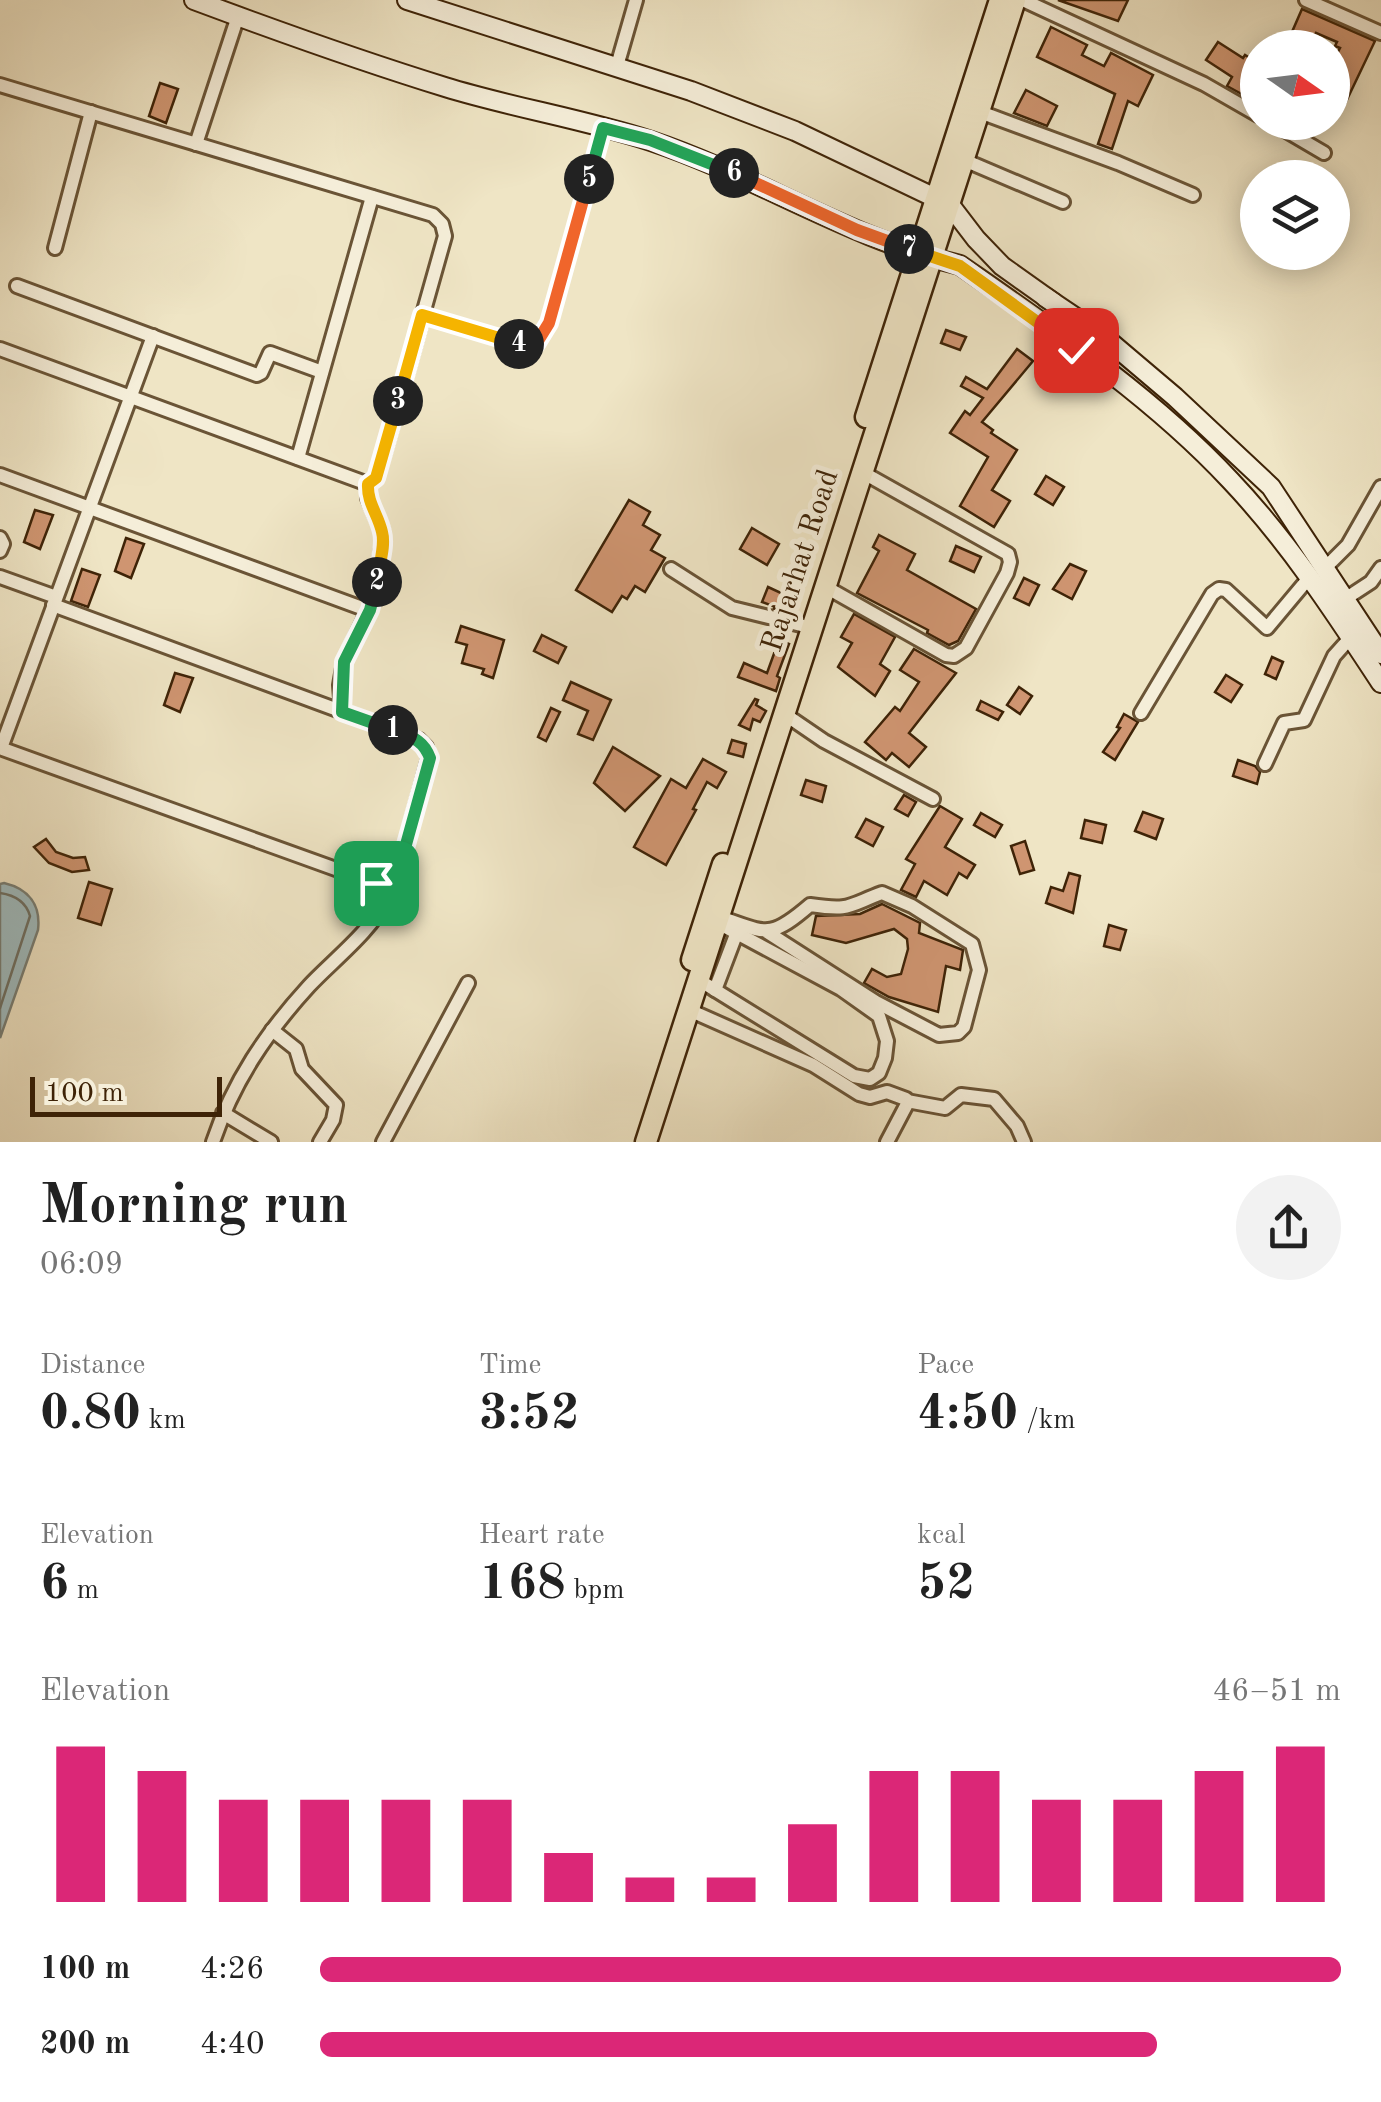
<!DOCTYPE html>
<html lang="en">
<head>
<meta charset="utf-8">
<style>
  body { margin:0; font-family:"Old Standard TT",serif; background:#f2f2f2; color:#222; height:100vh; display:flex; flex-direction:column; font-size:38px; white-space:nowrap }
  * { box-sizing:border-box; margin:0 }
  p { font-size:32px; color:#767676 }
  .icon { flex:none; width:55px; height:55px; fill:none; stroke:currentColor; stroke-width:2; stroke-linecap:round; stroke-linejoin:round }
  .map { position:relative; height:1142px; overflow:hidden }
  .drawer { display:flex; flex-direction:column; background:#fff; flex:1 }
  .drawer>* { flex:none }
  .needle { width:65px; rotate:104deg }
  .fabs { position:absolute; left:1240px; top:30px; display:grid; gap:20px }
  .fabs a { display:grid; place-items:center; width:110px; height:110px; border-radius:50%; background:#fff; box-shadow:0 5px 25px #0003; font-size:50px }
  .scale { position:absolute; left:30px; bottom:25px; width:192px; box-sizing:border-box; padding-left:10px; border:5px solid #3e2307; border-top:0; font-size:28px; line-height:35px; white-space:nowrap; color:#3e2307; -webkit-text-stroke:8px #f5eed9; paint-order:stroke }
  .pin { position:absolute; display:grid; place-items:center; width:85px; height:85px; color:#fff; margin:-42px; border-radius:20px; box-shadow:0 5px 15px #0006 }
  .km { position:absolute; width:50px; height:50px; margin:-25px; border-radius:50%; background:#222; color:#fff; font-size:28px; line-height:50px; text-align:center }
  .round { display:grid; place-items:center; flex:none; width:105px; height:105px; border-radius:52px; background:#f2f2f2 }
  .headline { display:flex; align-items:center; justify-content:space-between; height:170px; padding:0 40px }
  h1 { font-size:55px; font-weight:600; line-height:75px }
  .metrics { display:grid; grid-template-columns:repeat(3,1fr); gap:15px; height:170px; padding:10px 40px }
  .metrics div { display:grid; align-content:center }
  .metrics b { font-size:50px; font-weight:600 }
  .metrics small { font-size:28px; font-weight:400 }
  .metrics p { font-size:28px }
  .chart { height:280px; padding:20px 40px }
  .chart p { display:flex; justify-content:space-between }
  .chart svg { width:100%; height:180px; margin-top:10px; stroke:#db2777; stroke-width:6 }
  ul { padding:0 40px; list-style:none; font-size:32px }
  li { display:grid; grid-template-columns:160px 120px 1fr; align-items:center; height:75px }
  li i { height:25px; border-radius:12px; background:#db2777 }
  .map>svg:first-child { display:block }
  .water { fill:#9fbcc0; stroke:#787f76; stroke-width:2.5 }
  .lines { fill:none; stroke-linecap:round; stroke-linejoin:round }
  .shore { stroke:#6e7064; stroke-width:2.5 }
  .building { fill:#cf9571; stroke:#3e2307; stroke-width:2.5 }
  .minor-casing { stroke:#6a5436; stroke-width:18 }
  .secondary-casing { stroke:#3e2307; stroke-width:22 }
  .primary-casing { stroke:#3e2307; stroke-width:25 }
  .minor { stroke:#f5eed9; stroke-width:12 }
  .secondary { stroke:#f5eed9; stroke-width:18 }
  .primary { stroke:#efe5c5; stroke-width:20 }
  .split-1-casing { stroke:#fff; stroke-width:20 }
  .split-2-casing { stroke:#fff; stroke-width:20 }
  .split-3-casing { stroke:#fff; stroke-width:20 }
  .split-4-casing { stroke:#fff; stroke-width:20 }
  .split-5-casing { stroke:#fff; stroke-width:20 }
  .split-6-casing { stroke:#fff; stroke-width:20 }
  .split-7-casing { stroke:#fff; stroke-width:20 }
  .split-8-casing { stroke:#fff; stroke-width:20 }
  .split-1 { stroke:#22a559; stroke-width:12 }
  .split-2 { stroke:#22a559; stroke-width:12 }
  .split-3 { stroke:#f5b400; stroke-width:12 }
  .split-4 { stroke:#f5b400; stroke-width:12 }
  .split-5 { stroke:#f0652b; stroke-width:12 }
  .split-6 { stroke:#22a559; stroke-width:12 }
  .split-7 { stroke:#f0652b; stroke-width:12 }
  .split-8 { stroke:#f5b400; stroke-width:12 }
  .labels { text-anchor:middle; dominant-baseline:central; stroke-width:10; stroke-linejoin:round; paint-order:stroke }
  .street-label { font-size:30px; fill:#3e2307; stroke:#f5eed9 }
</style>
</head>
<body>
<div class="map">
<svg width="1381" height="1142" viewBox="0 0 1381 1142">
  <rect width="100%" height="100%" fill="#efe5c5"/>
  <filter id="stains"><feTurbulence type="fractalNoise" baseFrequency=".002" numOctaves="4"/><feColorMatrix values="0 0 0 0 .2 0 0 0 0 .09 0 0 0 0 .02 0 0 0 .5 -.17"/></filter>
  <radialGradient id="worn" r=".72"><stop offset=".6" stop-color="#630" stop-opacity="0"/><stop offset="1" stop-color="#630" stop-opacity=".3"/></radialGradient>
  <!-- water -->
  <path class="water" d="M4,883C29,889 41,905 38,930L0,1038V884Z"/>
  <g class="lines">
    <!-- shore -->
    <path class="shore" d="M0,893C14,895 26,902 30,916L0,1008"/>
  </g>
  <!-- building -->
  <g class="building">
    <path d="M1058,0H1128L1118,21Z"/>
    <path d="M1302,9L1375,41L1342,110L1332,105V64L1340,48L1335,46L1337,42L1316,33L1309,48H1285Z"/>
    <path d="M1051,27L1087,45L1082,55L1104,66L1111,53L1153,75L1138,106L1128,101L1112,149L1098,144L1115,94L1037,57Z"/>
    <path d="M1218,42L1243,58L1245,55L1258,63V103L1227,86L1232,77L1206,60Z"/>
    <path d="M160,83L178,89L166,123L149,116Z"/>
    <path d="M1026,90L1057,106L1047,126L1014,113Z"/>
    <path d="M946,330L966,337L960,350L941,343Z"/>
    <path d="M1017,349L1033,361L982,422L993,430L991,433L1017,450L992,490L1010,501L994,527L960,506L988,457L950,433L965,411L970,415L983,398L961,386L966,377L987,389Z"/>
    <path d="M1046,476L1064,487L1053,505L1035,494Z"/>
    <path d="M629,500L650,512L643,525L660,535L651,550L665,558L645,592L635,586L627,599L622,596L612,612L576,590Z"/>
    <path d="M35,510L53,515L40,549L24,542Z"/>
    <path d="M752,528L779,544L767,565L740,549Z"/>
    <path d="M879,535L915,554L907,570L976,609L958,641L949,645L927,633L928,630L857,593L879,551L873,547Z"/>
    <path d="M126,538L144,544L131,578L115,571Z"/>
    <path d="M956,546L981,557L974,572L950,561Z"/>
    <path d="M1070,564L1086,571L1072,599L1053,589Z"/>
    <path d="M82,569L100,575L88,607L71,601Z"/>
    <path d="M1024,578L1039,585L1029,605L1014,598Z"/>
    <path d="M768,587L792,598L786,611L762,602Z"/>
    <path d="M854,614L895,637L880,664L890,671L875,696L838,667L852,643L841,637Z"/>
    <path d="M461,626L504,640L493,678L482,674L484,669L462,663L467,645L456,642Z"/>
    <path d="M542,635L566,647L558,663L534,651Z"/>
    <path d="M779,640L789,644L777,676L780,678L776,691L738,677L744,663L767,673Z"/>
    <path d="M914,649L956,673L909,733L926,747L909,767L892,753L886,760L865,742L895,707L900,711L919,682L900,670Z"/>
    <path d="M1272,657L1283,662L1276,679L1265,674Z"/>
    <path d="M175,673L193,678L180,712L164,705Z"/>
    <path d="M1226,675L1242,685L1231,702L1215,692Z"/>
    <path d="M571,682L611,700L593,740L578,734L588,711L563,700Z"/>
    <path d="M1019,687L1032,696L1020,714L1007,705Z"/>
    <path d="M755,699L758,700L756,705L766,711L760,722L753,719L750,730L739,725Z"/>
    <path d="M981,701L1003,712L998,720L977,710Z"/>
    <path d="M551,708L560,712L546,741L538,737Z"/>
    <path d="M1124,714L1138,722L1115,760L1103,752L1120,728L1117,727Z"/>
    <path d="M732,740L746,744L743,757L728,753Z"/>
    <path d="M613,747L660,776L625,811L594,783Z"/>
    <path d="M703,759L726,772L717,788L707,782L693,809L696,810L666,865L634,847L671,779L686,788Z"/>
    <path d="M1238,760L1255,766L1260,772L1257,784L1233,776Z"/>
    <path d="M806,780L826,786L822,802L801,795Z"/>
    <path d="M904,795L916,802L908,816L895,809Z"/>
    <path d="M940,806L962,819L945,847L975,865L967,878L959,873L947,895L924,881L916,897L901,890L915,864L906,859Z"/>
    <path d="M1143,812L1163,819L1156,839L1135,831Z"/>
    <path d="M981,813L1002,825L995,837L974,825Z"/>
    <path d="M866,819L883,827L873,846L856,837Z"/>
    <path d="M1085,820L1106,825L1102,843L1081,838Z"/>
    <path d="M46,839L56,852L73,858L85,857L89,870L72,872L49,863L34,847Z"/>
    <path d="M1025,841L1034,870L1020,874L1011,846Z"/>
    <path d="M1069,873L1080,876L1073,913L1046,903L1051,887L1063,891Z"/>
    <path d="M89,882L112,889L101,925L78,918Z"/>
    <path d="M882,904L920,923L919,933L963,950L960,970L946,966L938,1012L889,997L864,983L872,969L887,977L901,974L908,949L907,939L894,929L846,943L812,935L816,916L860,914Z"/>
    <path d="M1109,925L1126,930L1120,950L1104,946Z"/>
  </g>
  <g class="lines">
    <defs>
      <g id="minor">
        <path d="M1023,0L1204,84L1258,115"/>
        <path d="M1306,0L1381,33"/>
        <path d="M617,66L636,0"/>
        <path d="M0,85L433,215L442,224L445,236L386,445L376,478L368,484V498L382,530L383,541L375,596L344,662L340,685L342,712"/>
        <path d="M980,112L1118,163L1193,195"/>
        <path d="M1271,122L1324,153"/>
        <path d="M196,144L238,16"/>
        <path d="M964,160L1063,202"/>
        <path d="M55,248L91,112"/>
        <path d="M17,286L257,375L261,373L270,353L322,372"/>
        <path d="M422,315L525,346L536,344L549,323L603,128"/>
        <path d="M0,349L368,484"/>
        <path d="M298,458L372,197"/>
        <path d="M0,475L370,611"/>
        <path d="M0,538L3,544L0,551"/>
        <path d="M1326,567L1348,545L1381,487"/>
        <path d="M671,569L732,608L801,625"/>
        <path d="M0,577L56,597"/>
        <path d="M824,586L946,655L954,656L966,648L1007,573L1010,562L1008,554L862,472"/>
        <path d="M1342,601L1371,582L1381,568"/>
        <path d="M53,605L419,740L426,747L429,758L402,859L396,871L375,883"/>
        <path d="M783,713L824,741L933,799"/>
        <path d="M1141,713L1212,594L1219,589L1226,590L1267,628L1308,579"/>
        <path d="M0,748L383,886C387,893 388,892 385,900C374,929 330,963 309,986C266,1033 233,1082 213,1142"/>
        <path d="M1,748L153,336"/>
        <path d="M1265,764L1284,723L1304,720L1334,656L1351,637"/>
        <path d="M713,915C765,931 766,943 810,905C851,911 847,906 882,893L912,906L972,944L979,970L964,1027L958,1033L939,1035L876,1002L767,932"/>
        <path d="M699,980L854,1076L870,1079L879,1073L885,1058L887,1041L879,1016L841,989L718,923"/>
        <path d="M715,990L737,932"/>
        <path d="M689,1010L813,1065L859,1094L870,1097L887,1092L906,1099L907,1104L887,1142"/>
        <path d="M272,1030L296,1049L302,1069L336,1105L333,1120L320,1142"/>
        <path d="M907,1101L945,1108L961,1095L994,1099L1017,1126L1024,1142"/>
        <path d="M223,1113L271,1142"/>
        <path d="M383,1142L468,983"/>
      </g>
      <g id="secondary">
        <path d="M194,0C277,31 361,61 445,87C513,108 584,119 651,141C756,176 852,240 960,265C1052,329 1154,398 1230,480C1288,541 1335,613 1381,683"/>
        <path d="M407,0L691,91L795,131L950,205L976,239L1002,266L1054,303"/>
        <path d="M1045,297L1103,336L1175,397L1271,487L1381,654"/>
      </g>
      <g id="primary">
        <path d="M866,417L1000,0"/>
        <path d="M692,960L723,864"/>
        <path d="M646,1142L1015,0"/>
      </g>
    </defs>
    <!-- minor casing -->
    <use href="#minor" class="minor-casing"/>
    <!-- secondary casing -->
    <use href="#secondary" class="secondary-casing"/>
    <!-- primary casing -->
    <use href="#primary" class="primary-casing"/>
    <!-- minor -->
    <use href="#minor" class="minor"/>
    <!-- secondary -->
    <use href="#secondary" class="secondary"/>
    <!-- primary -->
    <use href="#primary" class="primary"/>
  </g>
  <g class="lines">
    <defs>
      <path id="split-1" d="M376,883L396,871L402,859L430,758C423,739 411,737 393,730"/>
      <path id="split-2" d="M377,582L370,610L344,662L342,712L393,730"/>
      <path id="split-3" d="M377,582C378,567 386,547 382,532C378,514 367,503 368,484L376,478L398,401"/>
      <path id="split-4" d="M398,401L422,315L519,344"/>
      <path id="split-5" d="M519,344H536L549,323L589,179"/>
      <path id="split-6" d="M589,179L603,128L650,140L734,173"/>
      <path id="split-7" d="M734,173L857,230L909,249"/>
      <path id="split-8" d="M909,249L960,266L1076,350"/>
    </defs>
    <!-- split-1 casing -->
    <use href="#split-1" class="split-1-casing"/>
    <!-- split-2 casing -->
    <use href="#split-2" class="split-2-casing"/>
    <!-- split-3 casing -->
    <use href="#split-3" class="split-3-casing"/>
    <!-- split-4 casing -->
    <use href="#split-4" class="split-4-casing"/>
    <!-- split-5 casing -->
    <use href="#split-5" class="split-5-casing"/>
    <!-- split-6 casing -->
    <use href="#split-6" class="split-6-casing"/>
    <!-- split-7 casing -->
    <use href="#split-7" class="split-7-casing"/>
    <!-- split-8 casing -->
    <use href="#split-8" class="split-8-casing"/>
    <!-- split-1 -->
    <use href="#split-1" class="split-1"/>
    <!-- split-2 -->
    <use href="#split-2" class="split-2"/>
    <!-- split-3 -->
    <use href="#split-3" class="split-3"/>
    <!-- split-4 -->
    <use href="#split-4" class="split-4"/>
    <!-- split-5 -->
    <use href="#split-5" class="split-5"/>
    <!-- split-6 -->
    <use href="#split-6" class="split-6"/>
    <!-- split-7 -->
    <use href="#split-7" class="split-7"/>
    <!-- split-8 -->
    <use href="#split-8" class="split-8"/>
  </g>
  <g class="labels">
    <!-- street labels -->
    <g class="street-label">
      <text transform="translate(801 561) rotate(-72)">Rajarhat Road</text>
    </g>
  </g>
  <rect width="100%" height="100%" filter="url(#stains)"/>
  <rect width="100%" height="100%" fill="url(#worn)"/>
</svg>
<div class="fabs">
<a><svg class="needle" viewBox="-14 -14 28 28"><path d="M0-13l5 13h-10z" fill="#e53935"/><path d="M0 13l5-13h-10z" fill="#767676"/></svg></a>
<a><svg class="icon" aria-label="layers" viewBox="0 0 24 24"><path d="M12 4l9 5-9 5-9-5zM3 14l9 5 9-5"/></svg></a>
</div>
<div class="scale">100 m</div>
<div class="pin" style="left:376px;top:883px;background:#1e9e55"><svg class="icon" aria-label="arrive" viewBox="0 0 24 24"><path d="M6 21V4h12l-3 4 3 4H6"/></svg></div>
<div class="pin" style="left:1076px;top:350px;background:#d93025"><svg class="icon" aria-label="check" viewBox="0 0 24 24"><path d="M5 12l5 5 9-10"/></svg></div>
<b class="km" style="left:393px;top:730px">1</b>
<b class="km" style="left:377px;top:582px">2</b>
<b class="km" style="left:398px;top:401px">3</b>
<b class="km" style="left:519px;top:344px">4</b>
<b class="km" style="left:589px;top:179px">5</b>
<b class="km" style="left:734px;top:173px">6</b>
<b class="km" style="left:909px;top:249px">7</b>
</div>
<section class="drawer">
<div class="headline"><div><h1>Morning run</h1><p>06:09</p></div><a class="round"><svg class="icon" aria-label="share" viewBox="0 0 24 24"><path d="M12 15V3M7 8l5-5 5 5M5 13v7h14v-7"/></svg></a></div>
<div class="metrics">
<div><p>Distance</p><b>0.80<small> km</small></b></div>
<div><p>Time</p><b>3:52</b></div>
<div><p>Pace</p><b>4:50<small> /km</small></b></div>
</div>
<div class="metrics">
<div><p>Elevation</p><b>6<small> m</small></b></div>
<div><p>Heart rate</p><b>168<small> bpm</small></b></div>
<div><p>kcal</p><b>52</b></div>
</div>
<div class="chart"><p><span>Elevation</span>46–51 m</p>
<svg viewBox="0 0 160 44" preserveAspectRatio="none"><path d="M5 44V6M15 44V12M25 44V19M35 44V19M45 44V19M55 44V19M65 44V32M75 44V38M85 44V38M95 44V25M105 44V12M115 44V12M125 44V19M135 44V19M145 44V12M155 44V6"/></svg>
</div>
<ul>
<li><b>100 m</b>4:26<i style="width:100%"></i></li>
<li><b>200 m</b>4:40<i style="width:82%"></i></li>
</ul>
</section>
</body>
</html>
